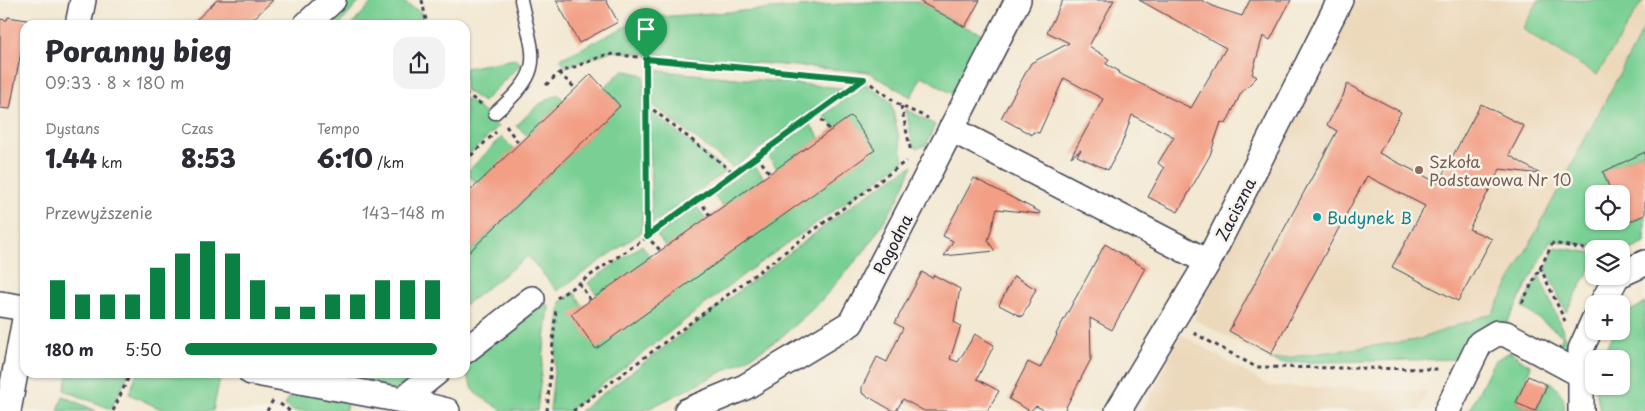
<!DOCTYPE html>
<html lang="pl">
<head>
<meta charset="utf-8">
<style>
  body { margin:0; font-family:"Playpen Sans",sans-serif; background:#f2f2f3; color:#2b2b33; height:100vh; display:flex; flex-direction:column; font-size:19px; white-space:nowrap }
  * { box-sizing:border-box; margin:0 }
  p { font-size:16px; color:#7c7c81 }
  .icon { flex:none; width:28px; height:28px; fill:none; stroke:currentColor; stroke-width:2; stroke-linecap:round; stroke-linejoin:round }
  .map { position:relative; flex:1; overflow:hidden }
  .side { position:absolute; left:20px; top:20px; width:450px; height:358px; display:flex; flex-direction:column; background:#fff; border-radius:15px; box-shadow:0 1px 4px #0004 }
  .side>* { flex:none }
  .buttons { position:absolute; left:1585px; top:185px; display:grid; gap:10px }
  .buttons a { display:grid; place-items:center; width:45px; height:45px; border-radius:10px; background:#fff; box-shadow:0 1px 4px #0004; font-size:25px }
  .pin { position:absolute; display:grid; place-items:center; width:42px; height:42px; color:#fff; margin:-51px -21px; border-radius:50% 50% 50% 0; rotate:-45deg; box-shadow:0 0 5px #0007 }
  .pin .icon { rotate:45deg }
  .round { display:grid; place-items:center; flex:none; width:52px; height:52px; border-radius:15px; background:#f2f2f3 }
  .head { display:flex; align-items:center; justify-content:space-between; height:85px; padding:0 25px }
  h1 { font-size:28px; font-weight:800; line-height:38px }
  .stats { display:grid; grid-template-columns:repeat(3,1fr); gap:8px; height:85px; padding:5px 25px }
  .stats div { display:grid; align-content:center }
  .stats b { font-size:25px; font-weight:800 }
  .stats small { font-size:14px; font-weight:400 }
  .stats p { font-size:14px }
  .chart { height:140px; padding:10px 25px }
  .chart p { display:flex; justify-content:space-between }
  .chart svg { width:100%; height:90px; margin-top:5px; stroke:#0b8043; stroke-width:6 }
  ul { padding:0 25px; list-style:none; font-size:16px }
  li { display:grid; grid-template-columns:80px 60px 1fr; align-items:center; height:38px }
  li i { height:12px; border-radius:6px; background:#0b8043 }
  .map>svg:first-child { display:block }
  .built { fill:#ecd8ba }
  .green { fill:#7ad094; stroke:#4e7968 }
  .building { fill:#f39f85 }
  .lines { fill:none; stroke-linecap:round; stroke-linejoin:round }
  .lane-casing { stroke:#414052; stroke-width:15 }
  .street-casing { stroke:#414052; stroke-width:28 }
  .path { stroke:#414052; stroke-width:3; stroke-dasharray:4 4; stroke-linecap:butt }
  .lane { stroke:#fff; stroke-width:12 }
  .street { stroke:#fff; stroke-width:25 }
  .route-casing { stroke:#fff; stroke-width:10 }
  .route { stroke:#0b8043; stroke-width:6 }
  .education-dot { fill:#8d6e63; stroke:#f7f3e8; stroke-width:2 }
  .culture-dot { fill:#0f9aa8; stroke:#f7f3e8; stroke-width:2 }
  .labels { text-anchor:middle; dominant-baseline:central; stroke-width:5; stroke-linejoin:round; paint-order:stroke }
  .education-label { font-size:16px; fill:#785e54; stroke:#f7f3e8; text-anchor:start }
  .street-label { font-size:16px; fill:#22223b; stroke:#f7f3e8 }
  .culture-label { font-size:16px; fill:#0d838f; stroke:#f7f3e8; text-anchor:start }
</style>
</head>
<body>
<div class="map">
<svg width="1645" height="411" viewBox="0 0 1645 411">
  <rect width="100%" height="100%" fill="#f7f3e8"/>
  <filter id="ink" filterUnits="userSpaceOnUse"><feTurbulence type="fractalNoise" baseFrequency=".02" numOctaves="2"/><feDisplacementMap in="SourceGraphic" scale="10" xChannelSelector="R" yChannelSelector="G"/><feConvolveMatrix kernelMatrix="1 2 1 2 8 2 1 2 1" color-interpolation-filters="sRGB"/></filter>
  <filter id="wash" filterUnits="userSpaceOnUse"><feTurbulence type="fractalNoise" baseFrequency=".0096" numOctaves="4" result="noise"/><feDisplacementMap in="SourceGraphic" scale="20" xChannelSelector="R" yChannelSelector="G"/><feGaussianBlur stdDeviation="1.12" result="paint"/><feColorMatrix in="noise" values="0 0 0 0 0 0 0 0 0 0 0 0 0 0 0 0 0 1.4 0 .05"/><feComposite in="paint" operator="in"/></filter>
  <g filter="url(#wash)">
    <rect width="100%" height="100%" fill="#f3e8d2"/>
    <!-- built -->
    <g class="built">
      <path d="M1354,0H1645V26L1493,313L1416,340L1270,360L1194,319Z"/>
      <path d="M1181,334L1269,386L1428,391L1419,411H1143Z"/>
    </g>
    <!-- green -->
    <g class="green">
      <path d="M350,0H361L339,25H323Z"/>
      <path d="M374,0H399L421,12L424,25H352Z"/>
      <path d="M1539,0H1643L1597,75L1522,29Z"/>
      <path d="M869,2H921L965,27L982,33L952,94L922,76L911,97L868,72L611,51L566,67L560,59L643,18Z"/>
      <path d="M1645,26V152L1603,172L1612,194H1594V221H1621L1626,223L1645,215V243L1626,252L1621,251V249H1607L1551,240L1506,325L1459,359L1280,363L1270,360L1416,340L1493,313Z"/>
      <path d="M515,59L521,64L483,102L465,90V68Z"/>
      <path d="M623,70L644,75L642,232L557,291L528,256L465,305V256L620,106L604,88Z"/>
      <path d="M650,70L843,88L733,168L653,105Z"/>
      <path d="M866,84L891,102L904,161L747,272L568,411H550L561,302L574,292L583,306L572,315L596,348L835,127L824,115Z"/>
      <path d="M558,94L564,100L528,136L516,126L538,105Z"/>
      <path d="M465,98L478,107L498,127L465,158Z"/>
      <path d="M906,109L935,125L926,145L918,148L913,146Z"/>
      <path d="M649,110L726,171L652,224Z"/>
      <path d="M810,124L820,138L777,169L768,155Z"/>
      <path d="M502,137L514,149L478,184L466,173Z"/>
      <path d="M754,165L764,178L723,207L713,195Z"/>
      <path d="M913,165L897,201L866,249L818,304L779,339L742,362L644,411H580L862,198Z"/>
      <path d="M697,207L706,219L666,247L657,235Z"/>
      <path d="M642,245L651,258L598,296L588,283Z"/>
      <path d="M1555,247L1594,253V262L1566,312L1546,269Z"/>
      <path d="M1539,275L1572,352L1558,355L1554,353L1563,336L1522,307Z"/>
      <path d="M543,303L549,306L537,411H503L475,393L467,376L468,365L472,359Z"/>
      <path d="M1645,303V411H1600L1595,386H1621V359H1601L1602,357L1614,331H1621V316Z"/>
      <path d="M1510,352L1531,366L1516,403L1534,411H1469L1494,361Z"/>
      <path d="M69,373V372L129,373L111,409L64,390Z"/>
      <path d="M137,373H221L213,411H165L129,394Z"/>
      <path d="M365,373H426L403,393L369,384Z"/>
      <path d="M1549,381C1559,390 1566,397 1564,411H1535Z"/>
      <path d="M300,391L348,396L346,411H293L285,405L289,398Z"/>
      <path d="M63,396L96,411H58Z"/>
    </g>
    <g id="blocks">
      <!-- building -->
      <g class="building">
        <path d="M217,0H273L247,25H191Z"/>
        <path d="M556,0H606L618,22L579,43Z"/>
        <path d="M917,0H980L965,27Z"/>
        <path d="M1063,0H1114L1089,46L1109,59L1106,64L1119,71L1118,73L1191,108L1226,48L1139,0H1201L1217,8L1242,16L1250,0H1291L1270,40L1263,36L1252,74L1257,77L1241,93L1226,124L1221,122L1210,155L1178,212L1148,197L1164,168L1158,163L1174,137L1132,115L1121,146L1108,170L1077,156L1081,150L1071,157L1103,99L1064,78L1039,133L1033,132L1032,135L1001,118L1031,63L1069,43L1047,32Z"/>
        <path d="M8,17L27,20L10,109L0,108V19L7,20Z"/>
        <path d="M591,74L620,106L465,256V196Z"/>
        <path d="M1347,84L1401,112L1379,153L1438,183L1481,104L1524,126L1509,155L1540,174L1500,169L1469,229L1492,239L1458,301L1392,267L1425,206L1367,176L1271,354L1229,331L1337,131L1327,125L1343,96Z"/>
        <path d="M851,116L875,150L596,349L571,314Z"/>
        <path d="M1645,152V215L1621,225V194H1612L1603,172Z"/>
        <path d="M974,178L1040,212V214L997,209L988,241L995,251L944,256L953,241L943,236Z"/>
        <path d="M1105,244L1145,268L1112,330L1090,318L1091,359L1064,411H1046L1036,406L1030,411L1009,399L1028,362L1040,368L1057,335L1056,334Z"/>
        <path d="M922,272L932,278L934,275L960,289L954,322L961,326L950,359L958,362L975,334L994,345L977,379L999,391L987,411H924L903,399L896,411H893L862,393V387L877,357L887,362L903,328L895,323Z"/>
        <path d="M1014,276L1036,289L1022,317L999,305Z"/>
        <path d="M1528,376L1547,385L1535,411L1516,403Z"/>
      </g>
    </g>
  </g>
  <g filter="url(#ink)">
    <use href="#blocks" fill-opacity="0" stroke="#414052" stroke-width="1"/>
    <g class="lines">
      <defs>
        <path id="lane" d="M495,113C546,69 534,60 521,0"/>
        <g id="street">
          <path d="M78,25L83,0"/>
          <path d="M306,25L333,0"/>
          <path d="M951,129L1208,262"/>
          <path d="M1621,274L1645,263"/>
          <path d="M0,304L25,308"/>
          <path d="M1602,304L1617,276"/>
          <path d="M465,351L532,299"/>
          <path d="M251,372L402,400L447,411"/>
          <path d="M402,400L437,372"/>
          <path d="M8,411L25,319"/>
          <path d="M687,411L745,387L851,323L1018,0"/>
          <path d="M1118,411L1208,262L1340,0"/>
          <path d="M1447,411L1480,343L1497,333L1506,334L1580,374"/>
          <path d="M1581,411V349L1594,320"/>
        </g>
      </defs>
      <!-- lane casing -->
      <use href="#lane" class="lane-casing"/>
      <!-- street casing -->
      <use href="#street" class="street-casing"/>
      <!-- path -->
      <g class="path">
        <path d="M422,0L427,25"/>
        <path d="M646,59L647,237L661,251"/>
        <path d="M559,73L576,89"/>
        <path d="M546,85L559,73L608,54L864,79L901,106L928,118"/>
        <path d="M465,93L481,104"/>
        <path d="M647,105L734,173"/>
        <path d="M901,106L911,152"/>
        <path d="M817,113L830,131"/>
        <path d="M506,126L519,144"/>
        <path d="M757,156L770,174"/>
        <path d="M465,161L496,132"/>
        <path d="M465,187L469,192"/>
        <path d="M699,199L710,216"/>
        <path d="M1540,267L1565,321"/>
        <path d="M579,283L591,301"/>
        <path d="M557,298L647,237L864,79"/>
        <path d="M1522,303L1553,243L1594,251"/>
        <path d="M1194,333L1256,367L1439,369"/>
        <path d="M280,404L290,411"/>
        <path d="M113,411L131,372"/>
        <path d="M267,411L273,400"/>
        <path d="M547,411L556,308"/>
        <path d="M573,411L906,161"/>
      </g>
      <!-- lane -->
      <use href="#lane" class="lane"/>
      <!-- street -->
      <use href="#street" class="street"/>
    </g>
  </g>
  <g class="lines" filter="url(#ink)">
    <defs>
      <path id="route" d="M646,59L864,79L647,236Z"/>
    </defs>
    <!-- route casing -->
    <use href="#route" class="route-casing"/>
    <!-- route -->
    <use href="#route" class="route"/>
  </g>
  <!-- markers -->
  <circle class="education-dot" cx="1419" cy="170" r="5"/>
  <circle class="culture-dot" cx="1317" cy="217" r="5"/>
  <g class="labels">
    <!-- education labels -->
    <g class="education-label">
      <text x="1429" y="161">Szkoła<tspan x="1429" dy="18">Podstawowa Nr 10</tspan></text>
    </g>
    <!-- street labels -->
    <g class="street-label">
      <text transform="translate(1235 209) rotate(-63)">Zaciszna</text>
      <text transform="translate(892 244) rotate(-63)">Pogodna</text>
    </g>
    <!-- culture labels -->
    <g class="culture-label">
      <text x="1327" y="217">Budynek B</text>
    </g>
  </g>
</svg>
<div class="buttons">
<a><svg class="icon" aria-label="locate" viewBox="0 0 24 24"><circle cx="12" cy="12" r="6"/><path d="M12 2v4M12 18v4M2 12h4M18 12h4"/></svg></a>
<a><svg class="icon" aria-label="layers" viewBox="0 0 24 24"><path d="M12 4l9 5-9 5-9-5zM3 14l9 5 9-5"/></svg></a>
<a>+</a>
<a>−</a>
</div>
<div class="pin" style="left:646px;top:59px;background:#1e9e55"><svg class="icon" aria-label="arrive" viewBox="0 0 24 24"><path d="M6 21V4h12l-3 4 3 4H6"/></svg></div>
<section class="side">
<div class="head"><div><h1>Poranny bieg</h1><p>09:33 · 8 × 180 m</p></div><a class="round"><svg class="icon" aria-label="share" viewBox="0 0 24 24"><path d="M12 15V3M7 8l5-5 5 5M5 13v7h14v-7"/></svg></a></div>
<div class="stats">
<div><p>Dystans</p><b>1.44<small> km</small></b></div>
<div><p>Czas</p><b>8:53</b></div>
<div><p>Tempo</p><b>6:10<small> /km</small></b></div>
</div>
<div class="chart"><p><span>Przewyższenie</span>143–148 m</p>
<svg viewBox="0 0 160 44" preserveAspectRatio="none"><path d="M5 44V25M15 44V32M25 44V32M35 44V32M45 44V19M55 44V12M65 44V6M75 44V12M85 44V25M95 44V38M105 44V38M115 44V32M125 44V32M135 44V25M145 44V25M155 44V25"/></svg>
</div>
<ul>
<li><b>180 m</b>5:50<i style="width:97%"></i></li>
</ul>
</section>
</div>
</body>
</html>
